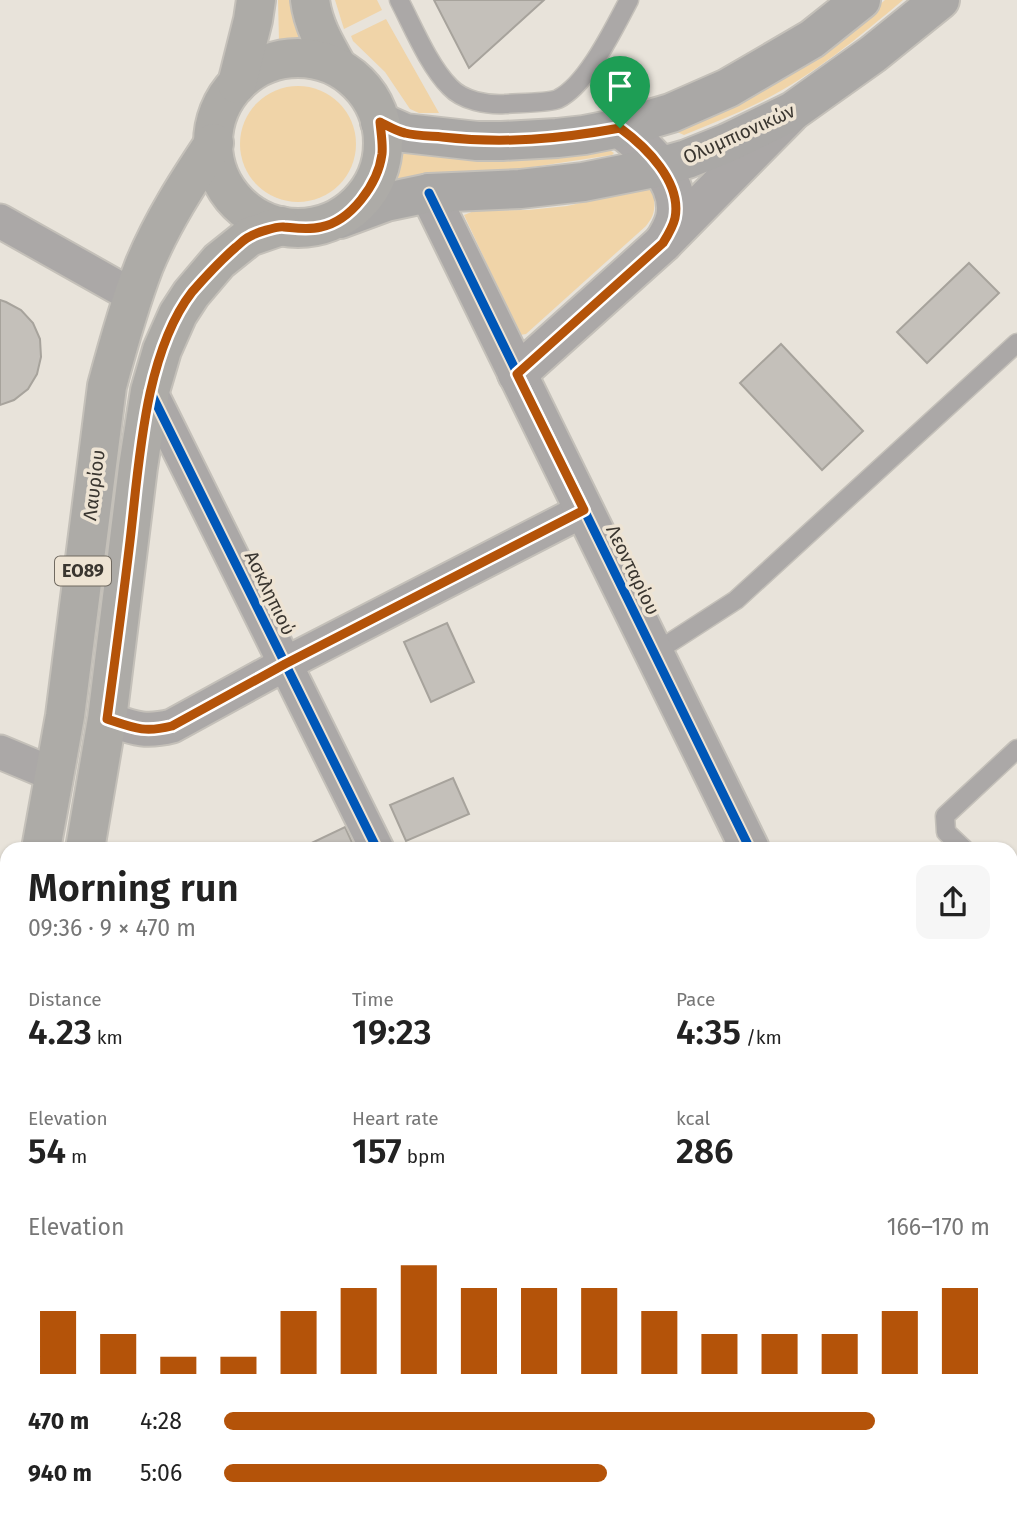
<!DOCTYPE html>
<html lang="en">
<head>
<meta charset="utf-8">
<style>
  body { margin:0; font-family:"Fira Sans",sans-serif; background:#f6f6f6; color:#222; height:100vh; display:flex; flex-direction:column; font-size:26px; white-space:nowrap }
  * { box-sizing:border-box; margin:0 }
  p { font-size:23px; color:#767676 }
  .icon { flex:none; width:38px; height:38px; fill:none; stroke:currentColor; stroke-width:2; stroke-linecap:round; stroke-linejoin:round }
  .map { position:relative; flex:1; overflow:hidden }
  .sheet { position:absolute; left:0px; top:842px; width:1018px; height:674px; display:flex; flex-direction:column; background:#fff; border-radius:21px 21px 0 0; box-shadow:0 2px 5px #0004 }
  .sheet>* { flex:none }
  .pin { position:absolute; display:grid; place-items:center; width:60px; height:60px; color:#fff; margin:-72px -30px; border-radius:50% 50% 50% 0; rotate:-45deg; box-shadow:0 0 7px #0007 }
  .pin .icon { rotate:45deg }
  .round { display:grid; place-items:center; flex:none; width:74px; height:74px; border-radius:14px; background:#f6f6f6 }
  .overview { display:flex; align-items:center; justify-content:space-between; height:119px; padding:0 28px }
  h1 { font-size:38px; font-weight:600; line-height:52px }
  .figures { display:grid; grid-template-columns:repeat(3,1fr); gap:10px; height:119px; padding:7px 28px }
  .figures div { display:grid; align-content:center }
  .figures b { font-size:35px; font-weight:600 }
  .figures small { font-size:19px; font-weight:400 }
  .figures p { font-size:19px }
  .chart { height:196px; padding:14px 28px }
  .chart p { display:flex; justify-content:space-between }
  .chart svg { width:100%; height:126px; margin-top:7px; stroke:#b45309; stroke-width:6 }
  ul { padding:0 28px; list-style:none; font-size:23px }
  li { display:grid; grid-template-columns:112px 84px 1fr; align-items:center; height:52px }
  li i { height:18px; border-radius:9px; background:#b45309 }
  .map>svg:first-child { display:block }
  .green { fill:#f0d4a8 }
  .building { fill:#c4c0ba; stroke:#a7a39c; stroke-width:2 }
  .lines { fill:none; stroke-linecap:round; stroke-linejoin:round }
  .service-casing { stroke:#c4c0b9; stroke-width:21 }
  .minor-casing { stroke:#c4c0b9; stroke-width:37 }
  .tertiary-casing { stroke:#c4c0b9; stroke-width:42 }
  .secondary-casing { stroke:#c4c0b9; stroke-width:42 }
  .primary-casing { stroke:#c4c0b9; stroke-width:42 }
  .service { stroke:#aba8a7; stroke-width:18 }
  .minor { stroke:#aba8a7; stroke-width:33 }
  .tertiary { stroke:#aba8a7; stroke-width:38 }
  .secondary { stroke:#aaa8a6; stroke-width:38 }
  .primary { stroke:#adaba7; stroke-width:38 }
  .cycleway-casing { stroke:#eee4d4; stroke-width:13 }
  .cycleway { stroke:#0057b8; stroke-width:9 }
  .route-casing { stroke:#fff; stroke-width:14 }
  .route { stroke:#b45309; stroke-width:9 }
  .labels { text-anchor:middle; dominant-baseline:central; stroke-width:7; stroke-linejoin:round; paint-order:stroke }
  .shield { fill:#eee4d4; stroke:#706a61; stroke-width:2 }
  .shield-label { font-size:18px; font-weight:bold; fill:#3a3630 }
  .street-label { font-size:19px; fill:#3a3630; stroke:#eee4d4 }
</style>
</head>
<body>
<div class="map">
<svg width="1017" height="1514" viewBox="0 0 1017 1514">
  <rect width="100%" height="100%" fill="#e8e3da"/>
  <!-- green -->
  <g class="green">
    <path d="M278,0H295L301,39L279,41Z"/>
    <path d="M335,0H377L382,10L344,29Z"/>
    <path d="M885,0H903C858,38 811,77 758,103C734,115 708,125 684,135L670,129L862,20Z"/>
    <path d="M386,19L439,113H419L410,109L385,72L353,41L351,36Z"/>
    <circle cx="298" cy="144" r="58"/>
    <path d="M399,148H592L611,151L614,153L612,155L513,170L459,172L393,180Z"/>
    <path d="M647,188L653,191C655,207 656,214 646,226L526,334L520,335L464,215L474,211L528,210L567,206Z"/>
  </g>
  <!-- building -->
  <g class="building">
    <path d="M434,0H544L469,68Z"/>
    <path d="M969,263L999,293L927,363L897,332Z"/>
    <path d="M0,300L6,302L21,310L33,323L40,339L41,357L37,374L28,389L14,400L0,405Z"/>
    <path d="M781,344L863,431L822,470L740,383Z"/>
    <path d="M447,623L474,682L431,702L404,642Z"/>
    <path d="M453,778L469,814L406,841L390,805Z"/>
    <path d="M345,827L355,849H299Z"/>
  </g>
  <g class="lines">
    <defs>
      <g id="service">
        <path d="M399,0C413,27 429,66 450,87C463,101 487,105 505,104C517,103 549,103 558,99C587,85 614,28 629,0"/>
        <path d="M654,653L736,600L1017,343"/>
        <path d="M964,849L946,832L945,816L1017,749"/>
        <path d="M1012,893L1017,898"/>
      </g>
      <g id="minor">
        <path d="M0,221L133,296"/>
        <path d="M150,391L377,849"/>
        <path d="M107,719C134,728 144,733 172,726L285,664L584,510"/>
        <path d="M0,752L55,775"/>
        <path d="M0,1353L7,1350"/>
        <path d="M321,1508L324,1514"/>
        <path d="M703,1508L706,1514"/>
        <path d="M782,1514L793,1508"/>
      </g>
      <g id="tertiary">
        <path d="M620,128C645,147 683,182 675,218C673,227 668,235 663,243"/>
        <path d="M429,193L750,849"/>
        <path d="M517,374L663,243L789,115"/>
        <path d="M1012,1380L1017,1391"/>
      </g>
      <g id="secondary">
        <path d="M380,122L405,133L477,141H502L557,138L584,135L620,128L671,113L728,88L812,39L861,0"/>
        <path d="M340,219L386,202L429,193L520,189L583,182L659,167L687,159L727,143L793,111L873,54L940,0"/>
      </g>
      <g id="primary">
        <path d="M310,0C313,25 325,45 337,66"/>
        <circle cx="298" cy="143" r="85"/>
        <path d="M237,84L253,20L256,0"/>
        <path d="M41,849L65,716L107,386C118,345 129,305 144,266C162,222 188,182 214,143"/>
        <path d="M85,849L107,719L138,467L150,391L162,350L178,314L191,294L219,261L249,237L281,226"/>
        <path d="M0,990L7,969"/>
        <path d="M0,1125L7,1105"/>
      </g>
    </defs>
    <!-- service casing -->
    <use href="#service" class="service-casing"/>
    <!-- minor casing -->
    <use href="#minor" class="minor-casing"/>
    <!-- tertiary casing -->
    <use href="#tertiary" class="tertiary-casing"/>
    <!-- secondary casing -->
    <use href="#secondary" class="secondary-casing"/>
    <!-- primary casing -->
    <use href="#primary" class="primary-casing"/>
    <!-- service -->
    <use href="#service" class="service"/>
    <!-- minor -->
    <use href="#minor" class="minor"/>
    <!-- tertiary -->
    <use href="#tertiary" class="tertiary"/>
    <!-- secondary -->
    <use href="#secondary" class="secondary"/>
    <!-- primary -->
    <use href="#primary" class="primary"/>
    <defs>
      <g id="cycleway">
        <path d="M429,193L750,849"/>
        <path d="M150,391L377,849"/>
        <path d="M107,719C134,728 144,733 172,726L285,664L584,510"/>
      </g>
    </defs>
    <!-- cycleway casing -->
    <use href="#cycleway" class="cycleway-casing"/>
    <!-- cycleway -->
    <use href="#cycleway" class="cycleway"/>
  </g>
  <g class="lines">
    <defs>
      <path id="route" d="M380,122C388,126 396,131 405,133C416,136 430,136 442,137C503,144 560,139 620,128C646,147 682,182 675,218C673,227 668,235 663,243L517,374L584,510L285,664L172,726C144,733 134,728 107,719C115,660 123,600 130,541C139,465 144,354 192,292C206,276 220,261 236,247C240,244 244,239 249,237C255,233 277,226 284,227C296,228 308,230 321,227C351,221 378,184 382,154C383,144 381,133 380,122Z"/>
    </defs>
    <!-- route casing -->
    <use href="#route" class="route-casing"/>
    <!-- route -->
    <use href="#route" class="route"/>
  </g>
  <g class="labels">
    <!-- shield labels -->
    <rect class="shield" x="55" y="556.5" width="56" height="29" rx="5"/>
    <g class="shield-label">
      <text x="83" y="571">ΕΟ89</text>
    </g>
    <!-- street labels -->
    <g class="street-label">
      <text transform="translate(739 134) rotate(-24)">Ολυμπιονικών</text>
      <text transform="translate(94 485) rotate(-83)">Λαυρίου</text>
      <text transform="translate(633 570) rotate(64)">Λεονταρίου</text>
      <text transform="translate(270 593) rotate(64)">Ασκληπιού</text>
    </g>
  </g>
</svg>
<div class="pin" style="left:620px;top:128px;background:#1e9e55"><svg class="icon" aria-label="arrive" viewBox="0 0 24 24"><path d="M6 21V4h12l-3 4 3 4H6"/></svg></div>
<section class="sheet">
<div class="overview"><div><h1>Morning run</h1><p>09:36 · 9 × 470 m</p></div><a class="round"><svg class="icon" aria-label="share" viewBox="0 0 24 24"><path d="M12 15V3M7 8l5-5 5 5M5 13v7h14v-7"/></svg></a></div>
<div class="figures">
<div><p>Distance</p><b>4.23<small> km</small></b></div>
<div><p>Time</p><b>19:23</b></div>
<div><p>Pace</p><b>4:35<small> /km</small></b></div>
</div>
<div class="figures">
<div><p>Elevation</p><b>54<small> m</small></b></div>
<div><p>Heart rate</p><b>157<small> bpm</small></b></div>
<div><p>kcal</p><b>286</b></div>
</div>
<div class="chart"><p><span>Elevation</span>166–170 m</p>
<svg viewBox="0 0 160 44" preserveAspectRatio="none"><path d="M5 44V22M15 44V30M25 44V38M35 44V38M45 44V22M55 44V14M65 44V6M75 44V14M85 44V14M95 44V14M105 44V22M115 44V30M125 44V30M135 44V30M145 44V22M155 44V14"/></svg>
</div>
<ul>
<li><b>470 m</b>4:28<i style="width:85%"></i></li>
<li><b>940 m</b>5:06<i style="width:50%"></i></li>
</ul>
</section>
</div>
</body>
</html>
